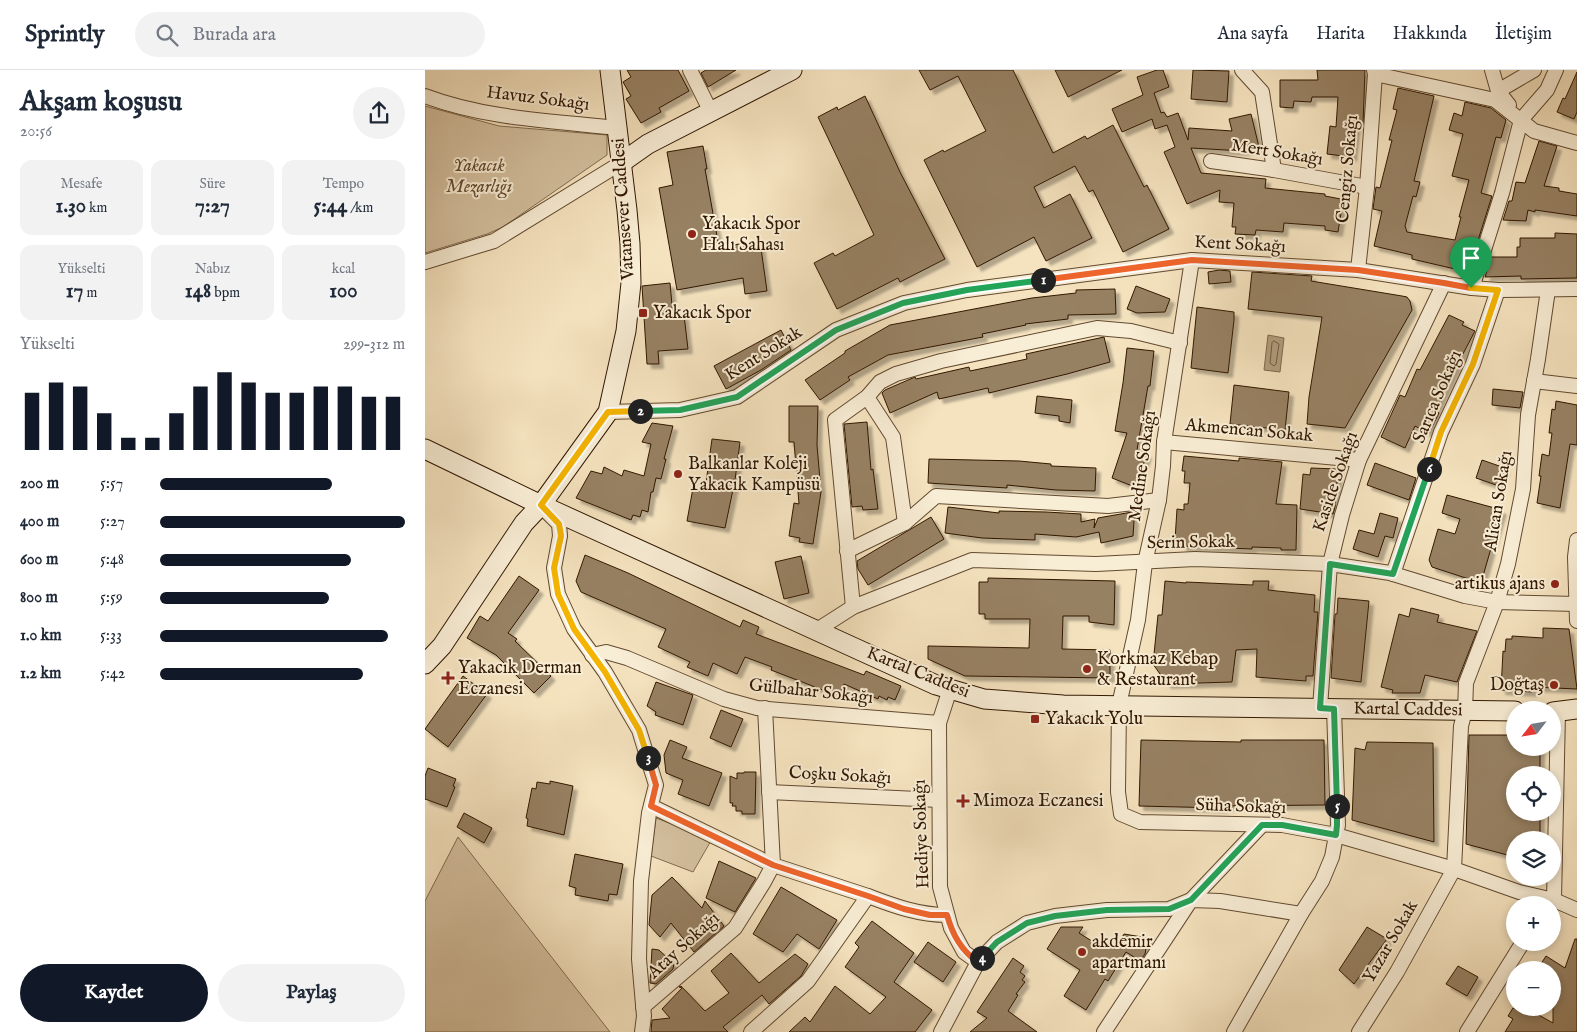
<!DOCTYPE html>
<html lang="tr">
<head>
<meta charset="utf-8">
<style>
  body { margin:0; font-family:"IM FELL English",serif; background:#f2f2f3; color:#1f2937; height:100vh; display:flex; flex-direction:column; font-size:19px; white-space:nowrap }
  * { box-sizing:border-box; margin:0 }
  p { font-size:16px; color:#747a83 }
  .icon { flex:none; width:28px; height:28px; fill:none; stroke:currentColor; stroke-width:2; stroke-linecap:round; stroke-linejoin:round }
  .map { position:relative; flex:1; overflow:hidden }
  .drawer { display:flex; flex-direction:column; background:#fff; width:425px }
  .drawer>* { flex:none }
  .needle { width:32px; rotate:239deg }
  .tools { position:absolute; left:1081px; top:631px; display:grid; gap:10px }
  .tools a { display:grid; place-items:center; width:55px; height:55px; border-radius:50%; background:#fff; box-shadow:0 2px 8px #0003; font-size:25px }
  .pin { position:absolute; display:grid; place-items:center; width:42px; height:42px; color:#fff; margin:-51px -21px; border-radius:50% 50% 50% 0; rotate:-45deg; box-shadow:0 0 5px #0007 }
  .pin .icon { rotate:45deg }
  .km { position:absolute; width:25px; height:25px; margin:-12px; border-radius:50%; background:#222; color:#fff; font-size:14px; line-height:25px; text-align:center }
  .round { display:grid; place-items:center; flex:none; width:52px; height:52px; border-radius:26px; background:#f2f2f3 }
  .headline { display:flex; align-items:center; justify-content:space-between; height:85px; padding:0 20px }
  h1 { font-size:28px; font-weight:700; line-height:38px }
  .metrics { display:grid; grid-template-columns:repeat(3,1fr); gap:8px; height:85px; padding:5px 20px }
  .metrics div { display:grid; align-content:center; border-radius:12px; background:#f2f2f3; text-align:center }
  .metrics b { font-size:21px; font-weight:700 }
  .metrics small { font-size:14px; font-weight:400 }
  .metrics p { font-size:14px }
  .chart { height:140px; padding:10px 20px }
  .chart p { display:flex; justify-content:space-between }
  .chart svg { width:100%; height:90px; margin-top:5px; stroke:#111827; stroke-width:6 }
  .primary-button { display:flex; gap:10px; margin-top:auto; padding:10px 20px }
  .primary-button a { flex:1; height:58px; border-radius:30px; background:#111827; color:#fff; font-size:20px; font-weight:700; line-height:58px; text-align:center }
  .primary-button a+a { background:#f2f2f3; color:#1f2937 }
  ul { padding:0 20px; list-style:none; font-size:16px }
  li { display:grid; grid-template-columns:80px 60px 1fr; align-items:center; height:38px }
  li i { height:12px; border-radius:6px; background:#111827 }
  header { display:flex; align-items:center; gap:30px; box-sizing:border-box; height:70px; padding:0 25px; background:#fff; border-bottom:1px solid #e0e1e3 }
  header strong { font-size:24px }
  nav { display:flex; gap:28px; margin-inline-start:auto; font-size:18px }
  .search { width:350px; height:45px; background:#f2f2f3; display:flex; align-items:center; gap:12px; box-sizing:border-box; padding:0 18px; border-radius:28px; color:#747a83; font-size:19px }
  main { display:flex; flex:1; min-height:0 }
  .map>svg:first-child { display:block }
  .green { fill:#d4c09f; stroke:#826c50 }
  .water { fill:#b29e7e; stroke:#7e684c }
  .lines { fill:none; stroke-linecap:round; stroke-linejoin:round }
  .shore { stroke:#725a3f; stroke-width:1 }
  .building { fill:#978163; stroke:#311700; filter:url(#shadow) }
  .minor-casing { stroke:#624a30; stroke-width:16 }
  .secondary-casing { stroke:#311700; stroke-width:21 }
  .minor { stroke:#f8edd5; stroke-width:14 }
  .secondary { stroke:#f8edd5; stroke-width:19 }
  .split-1-casing { stroke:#fff; stroke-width:10 }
  .split-2-casing { stroke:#fff; stroke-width:10 }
  .split-3-casing { stroke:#fff; stroke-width:10 }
  .split-4-casing { stroke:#fff; stroke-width:10 }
  .split-5-casing { stroke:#fff; stroke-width:10 }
  .split-6-casing { stroke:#fff; stroke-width:10 }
  .split-7-casing { stroke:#fff; stroke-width:10 }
  .split-1 { stroke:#f0652b; stroke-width:6 }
  .split-2 { stroke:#22a559; stroke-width:6 }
  .split-3 { stroke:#f5b400; stroke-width:6 }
  .split-4 { stroke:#f0652b; stroke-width:6 }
  .split-5 { stroke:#22a559; stroke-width:6 }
  .split-6 { stroke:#22a559; stroke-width:6 }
  .split-7 { stroke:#f5b400; stroke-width:6 }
  .poi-dot { fill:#8f2418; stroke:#f8edd5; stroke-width:2 }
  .labels { text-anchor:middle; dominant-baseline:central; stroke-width:4; stroke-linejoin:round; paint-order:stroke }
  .street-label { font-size:18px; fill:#311700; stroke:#f8edd5 }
  .park-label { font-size:18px; font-style:italic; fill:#624a30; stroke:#f8edd5 }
  .poi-label { font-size:18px; fill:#311700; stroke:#f8edd5; text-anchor:start }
</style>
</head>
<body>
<header>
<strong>Sprintly</strong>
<div class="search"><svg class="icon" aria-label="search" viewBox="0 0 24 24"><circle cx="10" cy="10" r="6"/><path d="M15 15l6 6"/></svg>Burada ara</div>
<nav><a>Ana sayfa</a><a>Harita</a><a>Hakkında</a><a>İletişim</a></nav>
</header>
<main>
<section class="drawer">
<div class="headline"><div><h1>Akşam koşusu</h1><p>20:56</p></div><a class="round"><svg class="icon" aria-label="share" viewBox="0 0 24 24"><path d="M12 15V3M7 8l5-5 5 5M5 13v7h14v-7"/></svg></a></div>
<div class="metrics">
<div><p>Mesafe</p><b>1.30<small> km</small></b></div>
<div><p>Süre</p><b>7:27</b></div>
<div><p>Tempo</p><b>5:44<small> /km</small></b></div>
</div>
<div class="metrics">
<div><p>Yükselti</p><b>17<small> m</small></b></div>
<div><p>Nabız</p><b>148<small> bpm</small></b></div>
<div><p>kcal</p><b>100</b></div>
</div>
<div class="chart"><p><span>Yükselti</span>299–312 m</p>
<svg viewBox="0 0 160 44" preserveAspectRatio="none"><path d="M5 44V16M15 44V11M25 44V13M35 44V26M45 44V38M55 44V38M65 44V26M75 44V13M85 44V6M95 44V11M105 44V16M115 44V16M125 44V13M135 44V13M145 44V18M155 44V18"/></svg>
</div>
<ul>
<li><b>200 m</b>5:57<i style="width:70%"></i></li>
<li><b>400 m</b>5:27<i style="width:100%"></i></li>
<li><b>600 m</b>5:48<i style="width:78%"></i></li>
<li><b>800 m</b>5:59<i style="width:69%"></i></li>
<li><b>1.0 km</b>5:33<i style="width:93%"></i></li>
<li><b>1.2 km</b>5:42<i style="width:83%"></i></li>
</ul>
<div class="primary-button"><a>Kaydet</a><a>Paylaş</a></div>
</section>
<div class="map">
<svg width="1152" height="962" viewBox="0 0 1152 962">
  <defs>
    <filter id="shadow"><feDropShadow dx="4.5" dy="4.5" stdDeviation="1" flood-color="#0004"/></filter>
  </defs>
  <rect width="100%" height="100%" fill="#f5e3bf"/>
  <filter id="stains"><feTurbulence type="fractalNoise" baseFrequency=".004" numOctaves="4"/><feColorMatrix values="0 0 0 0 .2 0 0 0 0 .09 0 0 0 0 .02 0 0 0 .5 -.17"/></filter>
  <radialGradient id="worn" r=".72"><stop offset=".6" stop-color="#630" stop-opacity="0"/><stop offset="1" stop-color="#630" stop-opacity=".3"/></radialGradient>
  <!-- green -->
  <g class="green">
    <path d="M0,36L74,56L182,65V85L78,157L62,164L0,183Z"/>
    <path d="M231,748L287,769L268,802L226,786Z"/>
    <path d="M33,767L185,962H0V831Z"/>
  </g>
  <!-- water -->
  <path class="water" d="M843,265L859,268L855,302L839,300Z"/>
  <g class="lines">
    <!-- shore -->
    <path class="shore" d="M849,271L854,274L851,294L849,296L845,293L847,273Z"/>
  </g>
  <!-- building -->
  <g class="building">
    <path d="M202,0H253L264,21L234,38L236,42L216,53L201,29L206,26L198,12L206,7Z"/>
    <path d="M281,0H311L283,17L276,3Z"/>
    <path d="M494,0H588L628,83L660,66L662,69L688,55L719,117L722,115L744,159L698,182L668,120L664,122L650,96L609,117L619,138L645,124L667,168L621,191L609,167L552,197L499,90L518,80L519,82L561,61L533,6L505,20Z"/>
    <path d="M630,0H697L643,27Z"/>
    <path d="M732,0H738L744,17L729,23L736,43L739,42L742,47L753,43L763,70L764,58L807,61L804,49L826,44L834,77L818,81L766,78L776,103L841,109L840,118L900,124V126L916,129L918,131L913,162L900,160V156L859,153L858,162L831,160L830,165L810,164L811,157H807L809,133L794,132L795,120L762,134L739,82L750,77L742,55L730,59L727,49L697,62L687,39L718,25L712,7Z"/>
    <path d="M768,0L804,1L802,32L766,29Z"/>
    <path d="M892,0H940L938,55H931L927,87L902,84L905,56L911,57L913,27H887L886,32L869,31L868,38L855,37V10H893Z"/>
    <path d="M1152,2V42L1149,49L1132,42L1138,28L1140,29Z"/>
    <path d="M973,18L1009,26L989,111L995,112L991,127L988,126L980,156L982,162L1030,170L1036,147H1034L1044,110L1027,106L1038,64L1024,60L1029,43L1037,46L1040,32L1066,38L1081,50L1076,68L1071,67L1056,123L1067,126L1043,202L987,189V185L949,176L957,141L948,139L951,117L955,118L967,70H964L972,40L968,39Z"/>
    <path d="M440,26L475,102L520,189L475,212L473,208L412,239L389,193L408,183L410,186L449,165L393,47L412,37L413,40Z"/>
    <path d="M1114,71L1132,76L1119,116L1134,118V121L1152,124V146L1110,140V142L1103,140L1101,151L1078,150L1084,131H1087L1091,112L1100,113Z"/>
    <path d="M278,76L282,99H280L294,177L335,171L342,221L320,224L318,208L252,220L234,118L248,115L242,82Z"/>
    <path d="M1130,163L1152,164V208L1096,209V206L1060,207L1066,187H1092V177H1095V168H1130Z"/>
    <path d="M794,200L805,201L806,212L784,214L783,202Z"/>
    <path d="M827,202L887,206L886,211L977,226L982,227L985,231L987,240L920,358L882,354L884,327L897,247L823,239Z"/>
    <path d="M245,213L248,246L259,245L263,279L233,281L234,294H222L217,216Z"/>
    <path d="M711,216L745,229L740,242L712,243L702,239Z"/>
    <path d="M690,219L691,244L643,245V249L600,254L601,255L557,264L558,267L463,285L423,307L425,310L395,330L380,310L420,283V281L465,255L607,228L651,223V220Z"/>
    <path d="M772,237L809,242V250L803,303L766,298Z"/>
    <path d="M1024,245L1039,252L1037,255L1050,261L1030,299L1010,341L1014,343L1004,363L990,356L980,378L956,367L975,325L980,327L992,299L995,300Z"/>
    <path d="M356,260L366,280L336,300L301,319L289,296Z"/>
    <path d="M679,267L685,292L642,304L564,323L563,318L514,329L512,322L465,343L457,323L460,320L490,307L491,309L544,297L545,301L602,289L601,284Z"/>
    <path d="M702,278L729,281L725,316H723L712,380L722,384L710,417L687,408L702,363L690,361L698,313Z"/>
    <path d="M809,315L864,322L860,360L805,354Z"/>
    <path d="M1068,319L1098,322L1095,338L1067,335Z"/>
    <path d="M612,326L647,330L645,353L634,351V346L610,343Z"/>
    <path d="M1131,331L1152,335V375L1145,374L1135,438L1112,433L1116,406H1114L1117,384L1124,386L1127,363H1124L1127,339L1130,340Z"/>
    <path d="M364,336H393L392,375L396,422L388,474L374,472L375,468L364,466L369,433L374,434L369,372H364Z"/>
    <path d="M442,352L446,400L448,399L453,439L438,440L437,436L427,437L419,354Z"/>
    <path d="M227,353L248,356L239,389H241L236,409L231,408L228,422H226L223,442L217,440L215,447L208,445L206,450L151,428L166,401L177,404L179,397L197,406L199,400L219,406L226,374L217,372Z"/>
    <path d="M287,369L315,372L310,410L300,458L262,451L268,418L280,420Z"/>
    <path d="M759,386L814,391V388L857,392L851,434L872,435L871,480H856V478L827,477V479L757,476V470H750L752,439L759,440V434H763L765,413H759L760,401H757Z"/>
    <path d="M504,389L594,391L626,394V396L671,398L670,421L631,420L582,415V418L503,413Z"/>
    <path d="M1057,390L1080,398L1074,416L1051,408Z"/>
    <path d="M950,393L991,408L984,430L942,415Z"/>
    <path d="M886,398L913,399L910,437L908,444L875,439L878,404L885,405Z"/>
    <path d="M1022,425L1077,440L1056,513L1007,497L1004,490L1013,459L1030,464L1035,449L1017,443Z"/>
    <path d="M523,437L574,443V441L621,442L656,444V452L670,449L669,458L673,448L707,442L709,451L708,466L676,473L674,462L651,467L610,464V470L557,468L520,463Z"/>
    <path d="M955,443L973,448L968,468L960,466L953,487L928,479L934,460L949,464Z"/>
    <path d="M506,447L519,469L443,515L433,499L432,491Z"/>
    <path d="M160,485L203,503L315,557L318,550L334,557L331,564L439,605L441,601L476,616L470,630L463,627L462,630L454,626L453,629L419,614L415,623L404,619L403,622L346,600L347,597L320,587L312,604L288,593L283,606L262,597L265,592L233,577L241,559L156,522L151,511Z"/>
    <path d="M376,486L384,523L359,529L350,492Z"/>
    <path d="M94,506L114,520L83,563L92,569L90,571L126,606L109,623L71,585L42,568L55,546L63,551Z"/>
    <path d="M563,508L690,511L689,555L664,552V546H638L637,579L685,580V608L540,606L503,589V576L604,578L605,549H560V544H554V512H563Z"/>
    <path d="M740,511L761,513V512L828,515V511H844L843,520L890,525L889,542H893L888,606H881V611L831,607L832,579L811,580L807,612L742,614L728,594L733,545H737Z"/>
    <path d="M913,528L944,531L936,612L906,608L910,544H912Z"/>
    <path d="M986,538L1014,545L1012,552L1052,561L1032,612L1000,605L995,623H967L968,620L956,617L974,544L984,547Z"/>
    <path d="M1118,558L1144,559L1152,619L1108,617L1107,622L1076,620L1078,581L1080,582L1081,569H1087V566L1118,568Z"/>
    <path d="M38,606L62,624L23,677L0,659Z"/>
    <path d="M231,612L268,625L258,655L230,645L231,642L222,636Z"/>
    <path d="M296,640L318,649L306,677L285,668Z"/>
    <path d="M1044,665H1090V678H1115V705H1090V742H1115V770H1090V787L1041,774Z"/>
    <path d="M245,670L262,677L257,688L297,703L284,736L253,724L258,710L241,703L239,685Z"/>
    <path d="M716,670L816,672V670H899L900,735L798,736V738L714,736Z"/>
    <path d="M942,672L1008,673L1009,772L927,750L930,678L940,680Z"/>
    <path d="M3,698L31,709L28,716L30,717L22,737L0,729V706Z"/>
    <path d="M319,702H331L330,744H317V741H311V736H307L308,733H305V706L312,709V703H319Z"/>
    <path d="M125,711L148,716L139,765L102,756L103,749L101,748L107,718L111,719L112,712L125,714Z"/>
    <path d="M39,743L67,758L59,773L32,757Z"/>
    <path d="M150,784L198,794L192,825L184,824L183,831L150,825L151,818L144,816Z"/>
    <path d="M294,791L331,808L310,842L281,828Z"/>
    <path d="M247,807L277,838L280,831L299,856L269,882L246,853L235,867L224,855L227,825Z"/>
    <path d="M356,817L412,850L394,879L372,864L358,882L328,864Z"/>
    <path d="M447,851L489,883L469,912L507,940L490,962H364L380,947L385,952L410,916L445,944L461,927L420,897L434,877L430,873Z"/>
    <path d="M636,857H658L654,863L678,878L681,873L690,879L699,864L723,868L720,884L715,891L701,882L683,911L680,909L661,940L639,926L655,900L622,879Z"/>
    <path d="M942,857L962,869L929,914L914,900Z"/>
    <path d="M1150,869H1152V962H1080L1088,949L1083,946L1088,938H1101L1128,953V900H1112L1121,886L1140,898Z"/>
    <path d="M503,872L531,892L518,912L489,892Z"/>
    <path d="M227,879L234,880L249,894L248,899L231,914L225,913Z"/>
    <path d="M306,883L334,913L370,884L383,894L376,906L344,934L337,925L298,957L303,962H226L227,950L245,948L237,939L257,918L254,917L256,916L280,941L304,923L286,901Z"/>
    <path d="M588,888L599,896L595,902L600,906L597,910L600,912L591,924L593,925L583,941L612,962H545L562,948L552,942Z"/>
    <path d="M1033,896L1053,907L1042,926L1021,914Z"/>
  </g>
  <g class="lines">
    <defs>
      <g id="minor">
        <path d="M265,0L286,42"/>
        <path d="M817,0L837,22L849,100"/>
        <path d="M1067,0L1073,21L1084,35"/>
        <path d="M950,4L1070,30L1109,61L1152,73"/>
        <path d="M1073,21L1109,0"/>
        <path d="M0,26C61,49 129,51 193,58"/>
        <path d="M786,91L849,100L942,117"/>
        <path d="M767,190L739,372L738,396L734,430L720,493L713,550L694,635L693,722L696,744L715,752L857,755L911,765L1029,799L1094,822L1129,830L1152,840"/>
        <path d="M0,192L69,171L196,93"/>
        <path d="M933,200L942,117L950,4L949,0"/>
        <path d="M1047,218L1077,123L1096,50L1122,20L1131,0"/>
        <path d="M1109,311L1152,316"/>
        <path d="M442,327L468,367L480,453"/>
        <path d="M183,342L255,340L312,327L411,260L479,233L542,220L767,190L933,200L1047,218L1073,220L1152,219"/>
        <path d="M739,372L934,390"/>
        <path d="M121,441L134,454L135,466L129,498L133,524L149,559L180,602L214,660L231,715L224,743L216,811L214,889L219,946L217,962"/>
        <path d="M1152,470L1150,487L1152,551"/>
        <path d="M422,481L480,453L511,426L683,436L734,430"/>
        <path d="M968,504L1016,362L1048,294L1073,220"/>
        <path d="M428,537L410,350L442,327L455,312L471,304L516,291L672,258L706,261L755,273"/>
        <path d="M392,560L428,537L547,490L671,494L770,489L905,494L965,503L1040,526L1072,532L1152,534"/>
        <path d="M167,585L181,582L202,588L299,629L332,638L514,653L525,619"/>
        <path d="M895,638L905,494L917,445L934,390L1019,213"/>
        <path d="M514,653L515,817L526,858L539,882L553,892"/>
        <path d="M344,722L514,730"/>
        <path d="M226,736L348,795L443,826L383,911L326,962"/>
        <path d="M443,826C469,836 494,845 522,845"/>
        <path d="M1123,835L1129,830L1133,642"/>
        <path d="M876,844L897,811L907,787L913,755L909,639"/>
        <path d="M218,937L310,858L339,812L348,795L340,638"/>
        <path d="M516,962L553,892L572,872L602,853L630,846L682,840L744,839L766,830L795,831L876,844L809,962"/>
        <path d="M679,962L766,830L837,755"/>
        <path d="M934,962L972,902L1029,799L1036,656L1040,641L1041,613L1072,532L1083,494L1098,419L1103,345L1113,289L1123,220"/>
        <path d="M1042,962L1098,872"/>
      </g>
      <g id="secondary">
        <path d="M196,93L223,74L367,0"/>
        <path d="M0,379L116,435L511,615L559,629L638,635L1090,641"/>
        <path d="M0,594L17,576L99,453L116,435L183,342L201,261L206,213L205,174L202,140L185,0"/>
        <path d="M1128,642L1152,639"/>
      </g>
    </defs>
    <!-- minor casing -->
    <use href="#minor" class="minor-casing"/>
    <!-- secondary casing -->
    <use href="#secondary" class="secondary-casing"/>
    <!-- minor -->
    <use href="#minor" class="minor"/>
    <!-- secondary -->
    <use href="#secondary" class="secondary"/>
  </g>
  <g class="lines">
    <defs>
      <path id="split-1" d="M618,210L767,190L933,200L1019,213L1046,218"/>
      <path id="split-2" d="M215,341L255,340L312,327L411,260L478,233L542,220L618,210"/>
      <path id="split-3" d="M215,341L183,342L116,435L134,454L136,466L129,498L133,524L149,559L180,602L214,660L223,688"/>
      <path id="split-4" d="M223,688L231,715L226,736L348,795L443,826L479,839L505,845H522C528,866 536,879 552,892L557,888"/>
      <path id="split-5" d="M557,888L572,872L602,853L630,846L682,840L744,839L766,830L837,755H857L911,765L912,755V736"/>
      <path id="split-6" d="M912,736L909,639L895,638L905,494L968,504L1004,399"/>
      <path id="split-7" d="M1004,399L1016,362L1048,294L1073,220L1046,218"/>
    </defs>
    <!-- split-1 casing -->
    <use href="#split-1" class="split-1-casing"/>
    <!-- split-2 casing -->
    <use href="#split-2" class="split-2-casing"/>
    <!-- split-3 casing -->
    <use href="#split-3" class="split-3-casing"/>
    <!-- split-4 casing -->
    <use href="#split-4" class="split-4-casing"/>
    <!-- split-5 casing -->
    <use href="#split-5" class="split-5-casing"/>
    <!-- split-6 casing -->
    <use href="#split-6" class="split-6-casing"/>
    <!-- split-7 casing -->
    <use href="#split-7" class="split-7-casing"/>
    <!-- split-1 -->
    <use href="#split-1" class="split-1"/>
    <!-- split-2 -->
    <use href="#split-2" class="split-2"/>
    <!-- split-3 -->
    <use href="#split-3" class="split-3"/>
    <!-- split-4 -->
    <use href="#split-4" class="split-4"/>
    <!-- split-5 -->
    <use href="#split-5" class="split-5"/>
    <!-- split-6 -->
    <use href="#split-6" class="split-6"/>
    <!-- split-7 -->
    <use href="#split-7" class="split-7"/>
  </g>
  <!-- markers -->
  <g class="poi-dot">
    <circle cx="267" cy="164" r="5"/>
    <rect x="213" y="238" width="10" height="10" rx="2.5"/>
    <circle cx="253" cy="404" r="5"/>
    <circle cx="1130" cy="514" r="5"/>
    <circle cx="662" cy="599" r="5"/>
    <path d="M20.5 600.5h5v5h5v5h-5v5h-5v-5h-5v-5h5z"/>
    <circle cx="1129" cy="615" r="5"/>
    <rect x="605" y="644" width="10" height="10" rx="2.5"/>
    <path d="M535.5 723.5h5v5h5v5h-5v5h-5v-5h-5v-5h5z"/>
    <circle cx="657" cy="882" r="5"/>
  </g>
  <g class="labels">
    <!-- street labels -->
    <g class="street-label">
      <text transform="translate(113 29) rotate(7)">Havuz Sokağı</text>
      <text transform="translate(852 83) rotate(9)">Mert Sokağı</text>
      <text transform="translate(923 99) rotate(-85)">Cengiz Sokağı</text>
      <text transform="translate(199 139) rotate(-94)">Vatansever Caddesi</text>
      <text transform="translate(815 175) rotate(3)">Kent Sokağı</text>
      <text transform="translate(339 284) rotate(-32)">Kent Sokak</text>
      <text transform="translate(1013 327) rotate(-67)">Sarıca Sokağı</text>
      <text transform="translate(824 361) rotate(5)">Akmencan Sokak</text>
      <text transform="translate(718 396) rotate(-82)">Medine Sokağı</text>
      <text transform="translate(911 412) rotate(-71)">Kaside Sokağı</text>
      <text transform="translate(1074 431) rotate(-81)">Alican Sokağı</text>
      <text transform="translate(766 473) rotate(-1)">Serin Sokak</text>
      <text transform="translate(493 603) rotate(22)">Kartal Caddesi</text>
      <text transform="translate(386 622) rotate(6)">Gülbahar Sokağı</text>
      <text transform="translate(983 640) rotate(1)">Kartal Caddesi</text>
      <text transform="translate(415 706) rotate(3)">Coşku Sokağı</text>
      <text transform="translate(816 737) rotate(2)">Süha Sokağı</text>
      <text transform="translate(497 764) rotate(-92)">Hediye Sokağı</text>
      <text transform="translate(966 872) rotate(-60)">Yazar Sokak</text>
      <text transform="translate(259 876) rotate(-42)">Atay Sokağı</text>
    </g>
    <!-- park labels -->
    <g class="park-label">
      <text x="54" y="96">Yakacık<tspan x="54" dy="21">Mezarlığı</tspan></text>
    </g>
    <!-- poi labels -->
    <g class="poi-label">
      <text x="277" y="154">Yakacık Spor<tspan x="277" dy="21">Halı Sahası</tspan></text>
      <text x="228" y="243">Yakacık Spor</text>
      <text x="263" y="394">Balkanlar Koleji<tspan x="263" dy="21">Yakacık Kampüsü</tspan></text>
      <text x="1120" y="514" text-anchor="end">artikus ajans</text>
      <text x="672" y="589">Korkmaz Kebap<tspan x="672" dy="21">&amp; Restaurant</tspan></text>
      <text x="33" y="598">Yakacık Derman<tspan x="33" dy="21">Eczanesi</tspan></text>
      <text x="1119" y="615" text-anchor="end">Doğtaş</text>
      <text x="620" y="649">Yakacık Yolu</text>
      <text x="548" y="731">Mimoza Eczanesi</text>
      <text x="667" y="872">akdemir<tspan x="667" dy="21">apartmanı</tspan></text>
    </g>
  </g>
  <rect width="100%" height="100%" filter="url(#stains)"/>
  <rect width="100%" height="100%" fill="url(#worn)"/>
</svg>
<div class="tools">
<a><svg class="needle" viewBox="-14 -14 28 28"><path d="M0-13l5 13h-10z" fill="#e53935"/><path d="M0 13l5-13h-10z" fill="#747a83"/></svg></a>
<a><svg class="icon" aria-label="locate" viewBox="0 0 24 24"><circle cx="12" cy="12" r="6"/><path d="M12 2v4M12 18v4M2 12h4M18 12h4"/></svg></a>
<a><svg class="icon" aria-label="layers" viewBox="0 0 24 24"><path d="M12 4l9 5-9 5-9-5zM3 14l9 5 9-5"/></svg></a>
<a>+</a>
<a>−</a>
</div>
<div class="pin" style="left:1046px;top:218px;background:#1e9e55"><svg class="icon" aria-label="arrive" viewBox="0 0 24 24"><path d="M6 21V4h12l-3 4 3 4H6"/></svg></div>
<b class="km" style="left:618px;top:210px">1</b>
<b class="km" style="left:215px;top:341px">2</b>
<b class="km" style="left:223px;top:688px">3</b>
<b class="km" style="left:557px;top:888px">4</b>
<b class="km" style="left:912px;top:736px">5</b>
<b class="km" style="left:1004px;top:399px">6</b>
</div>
</main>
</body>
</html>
